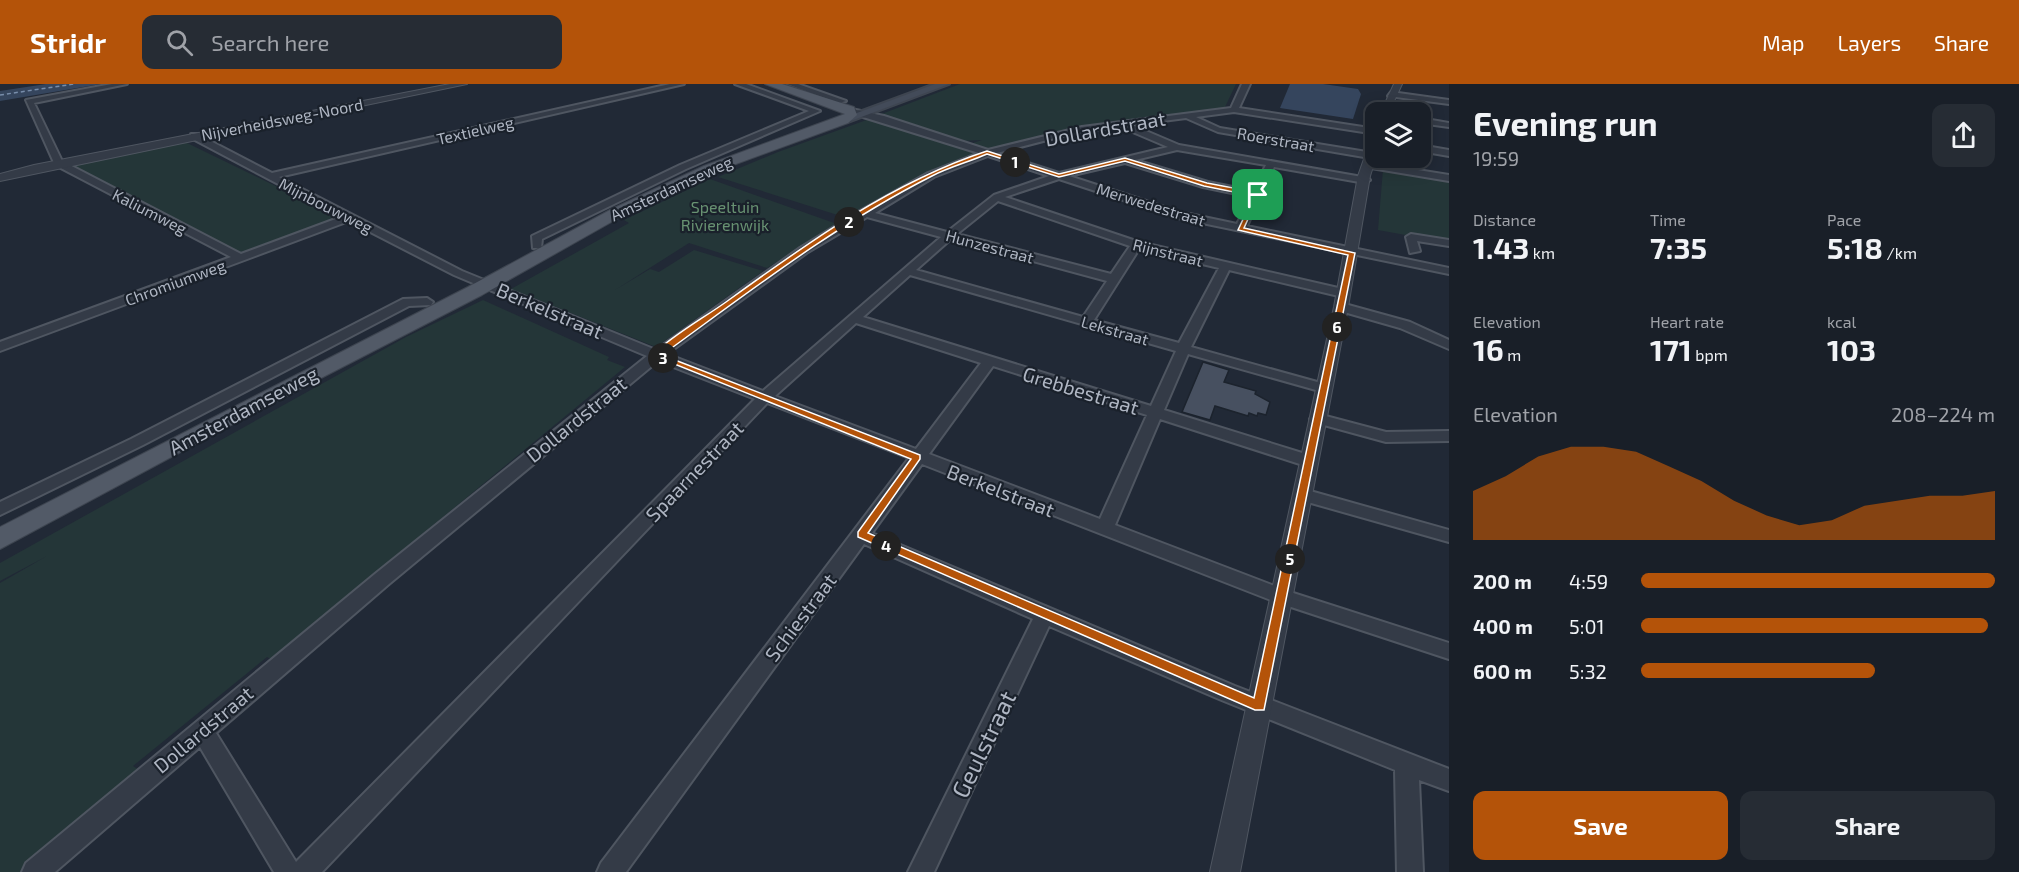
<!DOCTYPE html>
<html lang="en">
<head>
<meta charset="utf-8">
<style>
  body { margin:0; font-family:"Exo 2",sans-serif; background:#262c34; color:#f1f3f6; height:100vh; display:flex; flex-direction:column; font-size:22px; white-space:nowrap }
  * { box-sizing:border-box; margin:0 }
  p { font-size:20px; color:#9fa2a8 }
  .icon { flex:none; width:33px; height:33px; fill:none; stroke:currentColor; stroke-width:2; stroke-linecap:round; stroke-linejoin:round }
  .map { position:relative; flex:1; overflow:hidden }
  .side { display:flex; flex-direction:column; background:#191f28; width:570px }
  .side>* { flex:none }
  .controls { position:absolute; left:1365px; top:18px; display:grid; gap:12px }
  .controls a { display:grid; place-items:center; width:66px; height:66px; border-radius:12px; background:#191f28; box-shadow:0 3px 15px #0003,0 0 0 2px #373d45; font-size:30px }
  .pin { position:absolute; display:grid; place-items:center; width:51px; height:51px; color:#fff; margin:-26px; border-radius:12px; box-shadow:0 3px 9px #0006 }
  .km { position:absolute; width:30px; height:30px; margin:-15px; border-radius:50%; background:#222; color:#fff; font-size:16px; line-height:30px; text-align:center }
  .round { display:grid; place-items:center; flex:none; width:63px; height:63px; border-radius:12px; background:#262c34 }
  .summary { display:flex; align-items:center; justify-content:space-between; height:102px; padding:0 24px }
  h1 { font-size:33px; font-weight:700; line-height:45px }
  .stats { display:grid; grid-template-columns:repeat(3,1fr); gap:9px; height:102px; padding:6px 24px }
  .stats div { display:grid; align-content:center }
  .stats b { font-size:30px; font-weight:700 }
  .stats small { font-size:16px; font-weight:400 }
  .stats p { font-size:16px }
  .chart { height:168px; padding:12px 24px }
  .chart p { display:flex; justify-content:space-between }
  .chart svg { width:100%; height:108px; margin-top:6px; fill:#b45309; opacity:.7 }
  .primary-button { display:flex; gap:12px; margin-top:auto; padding:12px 24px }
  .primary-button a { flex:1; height:69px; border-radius:12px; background:#b45309; color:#fff; font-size:24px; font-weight:700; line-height:69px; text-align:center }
  .primary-button a+a { background:#262c34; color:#f1f3f6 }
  ul { padding:0 24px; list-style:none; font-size:20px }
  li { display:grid; grid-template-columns:96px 72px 1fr; align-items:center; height:45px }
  li i { height:15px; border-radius:8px; background:#b45309 }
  header { display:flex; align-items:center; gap:36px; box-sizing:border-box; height:84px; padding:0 30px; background:#b45309; color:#fff }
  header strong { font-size:28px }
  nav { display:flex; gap:33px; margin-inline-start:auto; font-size:21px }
  .search { width:420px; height:54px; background:#262c34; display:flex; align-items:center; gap:15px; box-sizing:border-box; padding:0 21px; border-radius:12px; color:#9fa2a8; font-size:22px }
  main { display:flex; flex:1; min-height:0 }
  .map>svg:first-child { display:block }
  .green { fill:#243638 }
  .water { fill:#35455d }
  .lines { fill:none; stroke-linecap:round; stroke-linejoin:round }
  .ferry { stroke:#788daa; stroke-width:1.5; stroke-dasharray:4 3; stroke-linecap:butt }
  .building { fill:#475060; stroke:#1c232d; stroke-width:1.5 }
  .minor-casing { stroke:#4f5661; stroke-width:4 }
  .tertiary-casing { stroke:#4f5661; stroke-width:2 }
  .secondary-casing { stroke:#3e4550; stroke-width:4 }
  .primary-casing { stroke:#3e4550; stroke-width:2 }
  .minor { fill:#343b47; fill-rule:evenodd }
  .tertiary { fill:#343b47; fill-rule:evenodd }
  .secondary { fill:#434b59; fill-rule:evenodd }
  .primary { fill:#525a67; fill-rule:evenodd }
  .route { fill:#b45309; stroke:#fff; stroke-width:1.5; fill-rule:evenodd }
  .labels { text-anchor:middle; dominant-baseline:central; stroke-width:4.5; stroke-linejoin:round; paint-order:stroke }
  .far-street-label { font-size:16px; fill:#afb6c3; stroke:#1a212b }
  .far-park-label { font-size:16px; fill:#689272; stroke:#1a212b }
  .street-label { font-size:20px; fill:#afb6c3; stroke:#1a212b }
  .near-street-label { font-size:24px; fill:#afb6c3; stroke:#1a212b }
</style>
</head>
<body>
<header>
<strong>Stridr</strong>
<div class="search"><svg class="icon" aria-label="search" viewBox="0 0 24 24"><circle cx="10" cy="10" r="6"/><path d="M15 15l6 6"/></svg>Search here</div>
<nav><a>Map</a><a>Layers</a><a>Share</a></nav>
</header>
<main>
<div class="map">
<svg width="1449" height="788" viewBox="0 0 1449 788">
  <rect width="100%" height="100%" fill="#212936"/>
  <!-- green -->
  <g class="green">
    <path d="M960,0H1236L1225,23L1220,26L1101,39L986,65L970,60L982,56L960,57L879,31Z"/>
    <path d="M872,34L972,66L975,69L907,99L847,134L718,93L778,68Z"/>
    <path d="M185,58L331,129L333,135L239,169L68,82Z"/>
    <path d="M1383,85L1449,96V159L1378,146Z"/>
    <path d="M710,95L837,140L767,184L689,159L615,206L650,185L659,188L694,166L763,187L656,263L511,205L629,139L624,136Z"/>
    <path d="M483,216L609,273L607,276L625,283L271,575L267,573L133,682L139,686L22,788H0V499L47,472L0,497V479L406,253Z"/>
  </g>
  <!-- water -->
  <g class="water">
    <path d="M46,0H101L0,17V7Z"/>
    <path d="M1290,0H1323L1358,5L1361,10L1353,35L1280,24Z"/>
  </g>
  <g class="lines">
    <!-- ferry -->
    <path class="ferry" d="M0,11L74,0"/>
  </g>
  <!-- building -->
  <path class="building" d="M1203,278L1229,286L1224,298L1256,307L1255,310L1270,318L1266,331L1258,329L1257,332L1249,329L1248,332L1215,322L1210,336L1182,328Z"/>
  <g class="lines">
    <defs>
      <g id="minor">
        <path d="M112,0H127L34,19L62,77L241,170L341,133L191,54V50H197L272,89L670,0H684L279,93L462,187L656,266L800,164L860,127L928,89L979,69L847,28V24L884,32L988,66L1082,43L1231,24L1242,0H1250L1239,24L1376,45V50L1234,28L1196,33L1220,44L1373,69L1374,71L1370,74L1218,48L1186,34L1132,41L1179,61L1368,94L1370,96L1365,99L1274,83L1247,142L1449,184V190L1178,134L1059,95L1005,113L1139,158L1347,206L1349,209L1343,213L1229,186L1191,263L1328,301L1330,304L1323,308L1188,270L1164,326L1315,373L1317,377L1315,381H1303L1160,335L1115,441L1290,508L1449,559V575L1276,518L922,380L872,449L1235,602L1449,685V707L1419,696L1423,788H1397L1395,686L1219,615L1049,542L934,788H908L1033,535L864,460L626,788H597L601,779L909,374L767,319L322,788H274L200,663L55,788H22L26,779L375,490L647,272L454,191L349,137L0,267V258L231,173L55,81L26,16ZM1121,43L1168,63L1059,89L997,69L1082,47ZM1177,66L1266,81L1253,107L1208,98L1135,76ZM988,72L1049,92L994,111L947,148L875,129L934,93ZM1125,79L1203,103L1251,113L1237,140L1180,128L1069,92ZM998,117L1130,162L1111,190L957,150ZM867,133L941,153L763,307L667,270L808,168ZM951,155L1107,197L1083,233L916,186ZM1139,165L1219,184L1179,259L1094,236ZM910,191L1176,267L1151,322L863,233ZM856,239L981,279L916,365L775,312ZM658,277L755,315L296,778L216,649L389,500ZM993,282L1147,331L1100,435L929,370Z"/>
        <path d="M735,0H746L820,27L686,85L542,155L541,164H533L532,152L680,81L809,27Z"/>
        <path d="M787,0H798L846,17L839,19Z"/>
        <path d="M1391,8L1449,16V20L1388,12Z"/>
        <path d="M1420,34L1449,39V43L1420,39Z"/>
        <path d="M1420,61L1449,66V72L1420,67Z"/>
        <path d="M1368,78L1449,91V97L1365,83V79Z"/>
        <path d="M1411,150L1449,156V162L1417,157L1420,167L1410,169L1406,153Z"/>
        <path d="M427,214L433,218L431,221L409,222L143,361L0,431V418L131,355L403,215Z"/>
        <path d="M1341,219L1410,238L1449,256V265L1400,244L1337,226V220Z"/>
        <path d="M1318,330L1386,348L1449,347V357L1386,358L1313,338L1310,335L1313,332Z"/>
        <path d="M1303,405L1449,446V458L1297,415L1295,411Z"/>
      </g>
      <g id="tertiary">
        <path d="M450,0H467L0,97V90L34,81Z"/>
        <path d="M1394,0H1402L1389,28H1381Z"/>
        <path d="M1376,52V73L1370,92L1348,223L1240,788H1210L1334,223L1358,92L1371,55Z"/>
      </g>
      <path id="secondary" d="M935,0H949L848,38L838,36Z"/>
      <path id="primary" d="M765,0H782L854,23L857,31L848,39L714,88L622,132L482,211L259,326L0,465V443L468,203L610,126L704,82L845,30Z"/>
    </defs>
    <!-- minor casing -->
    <use href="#minor" class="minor-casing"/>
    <!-- tertiary casing -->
    <use href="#tertiary" class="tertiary-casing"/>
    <!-- secondary casing -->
    <use href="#secondary" class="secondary-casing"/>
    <!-- primary casing -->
    <use href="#primary" class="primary-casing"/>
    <!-- minor -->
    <use href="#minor" class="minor"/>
    <!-- tertiary -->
    <use href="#tertiary" class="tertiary"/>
    <!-- secondary -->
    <use href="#secondary" class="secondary"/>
    <!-- primary -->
    <use href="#primary" class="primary"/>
  </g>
  <!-- route -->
  <path class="route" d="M987,67L1059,90L1125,74L1207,99L1260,109L1244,144L1355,169L1264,626H1255L858,453V448L911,375L652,271C673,251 702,235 726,218C806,160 892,98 987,67ZM987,70L1059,93L1125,77L1204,102L1254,112L1238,146L1348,171L1254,614L868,449L920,375V371L662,271C749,208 835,141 932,92C949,83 969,78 987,70Z"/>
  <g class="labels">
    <!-- far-street labels -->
    <g class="far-street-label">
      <text transform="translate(282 35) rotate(-11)">Nijverheidsweg-Noord</text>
      <text transform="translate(475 46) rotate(-13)">Textielweg</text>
      <text transform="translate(1276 55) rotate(10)">Roerstraat</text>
      <text transform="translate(671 104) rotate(-25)">Amsterdamseweg</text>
      <text transform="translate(1151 120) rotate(17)">Merwedestraat</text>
      <text transform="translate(326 121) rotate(27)">Mijnbouwweg</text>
      <text transform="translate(150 127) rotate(27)">Kaliumweg</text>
      <text transform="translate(990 162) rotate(15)">Hunzestraat</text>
      <text transform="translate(1168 168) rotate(14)">Rijnstraat</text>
      <text transform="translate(175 198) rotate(-20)">Chromiumweg</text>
      <text transform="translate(1115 246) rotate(16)">Lekstraat</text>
    </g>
    <!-- far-park labels -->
    <g class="far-park-label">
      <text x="725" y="122">Speeltuin<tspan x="725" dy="18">Rivierenwijk</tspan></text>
    </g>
    <!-- street labels -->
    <g class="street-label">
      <text transform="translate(1105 44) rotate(-10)">Dollardstraat</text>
      <text transform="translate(550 226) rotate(23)">Berkelstraat</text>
      <text transform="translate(1081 306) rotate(17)">Grebbestraat</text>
      <text transform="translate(243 326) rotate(-28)">Amsterdamseweg</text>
      <text transform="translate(576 335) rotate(-39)">Dollardstraat</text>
      <text transform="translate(694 387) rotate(-46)">Spaarnestraat</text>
      <text transform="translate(1001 406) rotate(21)">Berkelstraat</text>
      <text transform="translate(800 533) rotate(-53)">Schiestraat</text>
      <text transform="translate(203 645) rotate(-40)">Dollardstraat</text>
    </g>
    <!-- near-street labels -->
    <g class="near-street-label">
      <text transform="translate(983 660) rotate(-64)">Geulstraat</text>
    </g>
  </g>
</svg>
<div class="controls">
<a><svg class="icon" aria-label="layers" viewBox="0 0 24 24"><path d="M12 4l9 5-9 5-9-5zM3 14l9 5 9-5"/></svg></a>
</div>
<div class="pin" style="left:1258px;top:111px;background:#1e9e55"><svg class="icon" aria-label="arrive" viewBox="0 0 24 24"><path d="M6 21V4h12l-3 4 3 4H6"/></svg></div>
<b class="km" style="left:1015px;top:78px">1</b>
<b class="km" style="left:849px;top:138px">2</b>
<b class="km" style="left:663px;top:274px">3</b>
<b class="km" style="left:886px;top:462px">4</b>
<b class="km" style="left:1290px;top:475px">5</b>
<b class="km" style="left:1337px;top:243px">6</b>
</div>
<section class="side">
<div class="summary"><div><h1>Evening run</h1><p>19:59</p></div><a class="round"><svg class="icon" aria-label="share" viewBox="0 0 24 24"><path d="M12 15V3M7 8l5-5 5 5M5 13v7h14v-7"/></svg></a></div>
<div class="stats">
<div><p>Distance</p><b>1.43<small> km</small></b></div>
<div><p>Time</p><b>7:35</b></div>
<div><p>Pace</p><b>5:18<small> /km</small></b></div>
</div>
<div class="stats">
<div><p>Elevation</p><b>16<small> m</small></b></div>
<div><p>Heart rate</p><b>171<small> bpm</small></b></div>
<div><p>kcal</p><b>103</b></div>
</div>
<div class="chart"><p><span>Elevation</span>208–224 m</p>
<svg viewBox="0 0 160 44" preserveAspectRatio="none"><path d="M0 44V24L10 18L20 10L30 6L40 6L50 8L60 14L70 20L80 28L90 34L100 38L110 36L120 30L130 28L140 26L150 26L160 24V44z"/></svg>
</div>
<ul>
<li><b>200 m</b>4:59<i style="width:100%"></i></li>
<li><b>400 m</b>5:01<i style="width:98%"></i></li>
<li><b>600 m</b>5:32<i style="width:66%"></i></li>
</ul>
<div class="primary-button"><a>Save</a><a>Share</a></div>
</section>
</main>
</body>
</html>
